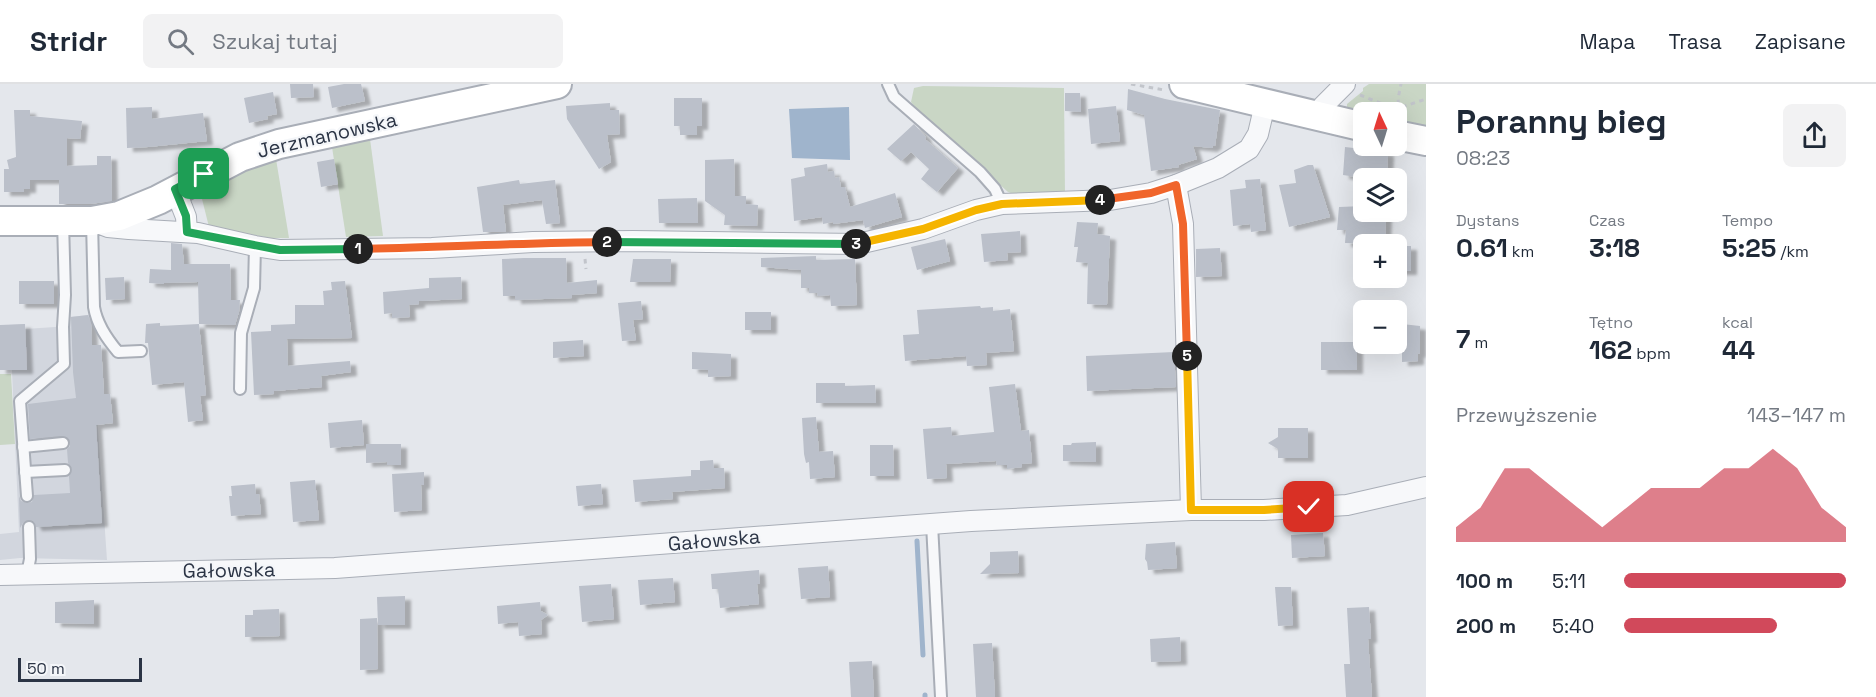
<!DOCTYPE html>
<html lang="pl">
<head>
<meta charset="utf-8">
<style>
  body { margin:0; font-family:"Space Grotesk",sans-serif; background:#f2f2f3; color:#1f2937; height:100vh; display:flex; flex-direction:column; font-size:22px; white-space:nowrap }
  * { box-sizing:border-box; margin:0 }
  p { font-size:20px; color:#747a83 }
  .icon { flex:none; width:33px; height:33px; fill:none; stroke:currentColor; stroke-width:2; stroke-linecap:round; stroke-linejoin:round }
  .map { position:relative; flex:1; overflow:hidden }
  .side { display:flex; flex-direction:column; background:#fff; width:450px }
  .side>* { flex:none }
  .needle { width:39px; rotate:356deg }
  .controls { position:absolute; left:1353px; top:18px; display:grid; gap:12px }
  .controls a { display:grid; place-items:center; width:54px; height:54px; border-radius:9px; background:#fff; box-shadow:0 6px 24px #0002; font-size:30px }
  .scale { position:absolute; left:18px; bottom:15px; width:124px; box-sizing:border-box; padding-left:6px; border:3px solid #2b3445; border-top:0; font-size:16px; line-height:21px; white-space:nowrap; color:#2b3445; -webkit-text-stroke:4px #f4f6f9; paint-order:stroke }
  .pin { position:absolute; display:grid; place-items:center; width:51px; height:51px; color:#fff; margin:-26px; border-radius:12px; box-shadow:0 3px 9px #0006 }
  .km { position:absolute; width:30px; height:30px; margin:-15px; border-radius:50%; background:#222; color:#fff; font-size:16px; line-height:30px; text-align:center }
  .round { display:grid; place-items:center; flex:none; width:63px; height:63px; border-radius:9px; background:#f2f2f3 }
  .overview { display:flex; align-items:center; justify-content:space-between; height:102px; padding:0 30px }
  h1 { font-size:33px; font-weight:700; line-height:45px }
  .stats { display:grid; grid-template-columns:repeat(3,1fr); gap:9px; height:102px; padding:6px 30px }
  .stats div { display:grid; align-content:center }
  .stats b { font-size:26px; font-weight:700 }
  .stats small { font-size:16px; font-weight:400 }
  .stats p { font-size:16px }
  .chart { height:168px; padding:12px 30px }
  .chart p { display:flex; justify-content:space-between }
  .chart svg { width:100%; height:108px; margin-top:6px; fill:#d1495b; opacity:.7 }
  ul { padding:0 30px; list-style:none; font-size:20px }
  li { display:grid; grid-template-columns:96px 72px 1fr; align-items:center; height:45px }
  li i { height:15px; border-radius:8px; background:#d1495b }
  header { display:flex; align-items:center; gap:36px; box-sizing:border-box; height:84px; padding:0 30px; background:#fff; border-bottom:2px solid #e0e1e3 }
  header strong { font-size:28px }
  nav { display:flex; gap:33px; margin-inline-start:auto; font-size:21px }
  .search { width:420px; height:54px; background:#f2f2f3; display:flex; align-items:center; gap:15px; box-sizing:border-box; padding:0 21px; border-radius:9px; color:#747a83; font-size:22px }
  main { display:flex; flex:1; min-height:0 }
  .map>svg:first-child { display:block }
  .built { fill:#d2d6de }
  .green { fill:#c9d6c5 }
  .water { fill:#9fb4cc }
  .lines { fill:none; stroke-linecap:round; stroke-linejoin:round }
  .stream { stroke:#9fb4cc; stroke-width:5 }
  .building { fill:#bbc0ca; filter:url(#shadow) }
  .lane-casing { stroke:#a9aeb7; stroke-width:14 }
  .street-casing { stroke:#a9aeb7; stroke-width:22 }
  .secondary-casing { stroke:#a9aeb7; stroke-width:32 }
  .path { stroke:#c2c5cb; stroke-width:3; stroke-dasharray:4.5 4.5; stroke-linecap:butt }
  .lane { stroke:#f7f8fa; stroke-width:10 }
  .street { stroke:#f7f8fa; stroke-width:20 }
  .secondary { stroke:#fff; stroke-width:28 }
  .split-1-casing { stroke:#fff; stroke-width:12 }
  .split-2-casing { stroke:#fff; stroke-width:12 }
  .split-3-casing { stroke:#fff; stroke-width:12 }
  .split-4-casing { stroke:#fff; stroke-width:12 }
  .split-5-casing { stroke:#fff; stroke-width:12 }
  .split-6-casing { stroke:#fff; stroke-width:12 }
  .split-1 { stroke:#22a559; stroke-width:8 }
  .split-2 { stroke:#f0652b; stroke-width:8 }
  .split-3 { stroke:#22a559; stroke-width:8 }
  .split-4 { stroke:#f5b400; stroke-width:8 }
  .split-5 { stroke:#f0652b; stroke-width:8 }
  .split-6 { stroke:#f5b400; stroke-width:8 }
  .labels { text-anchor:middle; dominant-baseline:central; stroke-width:4.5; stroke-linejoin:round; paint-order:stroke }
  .street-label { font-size:20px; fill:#2b3445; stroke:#f4f6f9 }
</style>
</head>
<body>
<header>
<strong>Stridr</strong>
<div class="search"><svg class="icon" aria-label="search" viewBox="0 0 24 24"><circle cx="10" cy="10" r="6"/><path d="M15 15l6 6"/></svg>Szukaj tutaj</div>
<nav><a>Mapa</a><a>Trasa</a><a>Zapisane</a></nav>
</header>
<main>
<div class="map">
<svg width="1426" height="613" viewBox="0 0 1426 613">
  <defs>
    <filter id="shadow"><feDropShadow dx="6" dy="4" stdDeviation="1.5" flood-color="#0004"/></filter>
  </defs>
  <rect width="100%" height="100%" fill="#e4e7ec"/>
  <!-- built -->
  <path class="built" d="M90,231L107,476L20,474L0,476V450L19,448L10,241L25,240V245L70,242L69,233Z"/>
  <!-- green -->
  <g class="green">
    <path d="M1369,0H1426V48L1419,46L1420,41L1397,35L1396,28H1366L1347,24V20L1363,7V4Z"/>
    <path d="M923,2L1064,4L1065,111L1021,113L1008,108L920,29L911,18L914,4Z"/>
    <path d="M370,55L383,152L346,153L332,63Z"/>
    <path d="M276,75L289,154H270L209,143L200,107L231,91Z"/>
    <path d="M0,290H11L15,360L0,361Z"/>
  </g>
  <!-- water -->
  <path class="water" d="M849,23L850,76L792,74L789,25Z"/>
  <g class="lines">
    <!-- stream -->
    <g class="stream">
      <path d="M917,457L923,571"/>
      <path d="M925,611V613"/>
    </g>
  </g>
  <!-- building -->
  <g class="building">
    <path d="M290,0H313L314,13L291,14Z"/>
    <path d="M344,0H361L365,17L332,24L328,3Z"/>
    <path d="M1128,5L1165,15L1220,26L1215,62H1213L1212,64L1193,62L1197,75L1178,81L1179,83L1151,87L1144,31L1127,26Z"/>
    <path d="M273,8L277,30L267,32L268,35L249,39L244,14Z"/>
    <path d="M1065,9H1080L1081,28L1065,27Z"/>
    <path d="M674,14H702V42H697V51H680V42H674Z"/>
    <path d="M610,19V26H619L620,50L607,51L611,78L599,85L567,35L566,22Z"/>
    <path d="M1116,22L1120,57L1091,60L1088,25Z"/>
    <path d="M152,23V35L203,29L207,57L148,63L127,64L126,24Z"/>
    <path d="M14,26H30V32L82,37L80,55L67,54V82L97,81V72H111L112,117L90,120H59V96H30V105H24V108H4V85H9L7,76L16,73Z"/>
    <path d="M914,40L926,53L925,55L958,84L937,108L921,95L929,85L911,68L901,77L887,65Z"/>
    <path d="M1345,63L1388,68L1387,94H1357V93L1343,91Z"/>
    <path d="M334,75L338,100L321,103L317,78Z"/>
    <path d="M734,75L735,112H746V120L758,121L757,142L724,141L725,131L705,117V76Z"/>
    <path d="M827,80L828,88L834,87L835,94L839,93L841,103H845L850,123L895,109L902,133L865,144L863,136L833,140V138L823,140L822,133L794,137L791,95L805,92L804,84Z"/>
    <path d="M1308,81H1313L1330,133L1289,143L1279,101L1296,99L1294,86Z"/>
    <path d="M1260,95L1266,146L1251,148L1250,140L1233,142L1230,106L1246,104L1245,96Z"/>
    <path d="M519,96L520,100L555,96L560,139L546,140L542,116L503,121L506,148H483L477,103Z"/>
    <path d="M697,114L698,139H659L658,115Z"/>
    <path d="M1364,122V128H1386L1385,160L1345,159L1346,146H1337L1339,123Z"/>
    <path d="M1077,138L1098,139L1097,150L1110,152L1107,221L1087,220L1088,179L1076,178L1078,163H1074Z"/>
    <path d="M1020,147L1021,168L1007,169L1008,176L984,178L981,150Z"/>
    <path d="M945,155L950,177L917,186L911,163Z"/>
    <path d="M171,159L182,160L184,180H230L231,216H240L239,228L235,241L199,240L198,198L164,199V200L149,199L150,185L171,186Z"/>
    <rect x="1396" y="162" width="15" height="25"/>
    <path d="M1220,164L1222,192L1196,193V165Z"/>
    <path d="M816,172V176L855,175L857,221L831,222L830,211L818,212L817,209H809V204H801V186L761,183V174Z"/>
    <path d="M524,174H566L567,199L597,196V209L572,211V214L515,216V212H503L502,175Z"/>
    <path d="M633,175H671L670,198H630Z"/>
    <path d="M124,193L125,215L106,216L105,194Z"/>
    <path d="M461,193L462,215L419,217V220L409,221L410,233L392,234V229L384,230L383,208L429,204V194Z"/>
    <rect x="19" y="197" width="35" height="23"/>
    <path d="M345,197L352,254L287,255L288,282L350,277L351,288L321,292L322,303L274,307V310L254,311L251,248L271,247V241L295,240V221H324L323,207L332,206L331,198Z"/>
    <path d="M641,217L643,235L633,236L636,256L622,257L618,219Z"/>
    <path d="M980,222L981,224L993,223V227L1010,225L1014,267L986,269L987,281L967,282L966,272L905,277L903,251L919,250L917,226Z"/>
    <rect x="745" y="228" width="26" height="18"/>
    <path d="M88,231L91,239L92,261H101L104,310H110L113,339L96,341L102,439L36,443L33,437L28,436L23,439L20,444L19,412L21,417L27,419L32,418L34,411L70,409L69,392L72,386L68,379L67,365L70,362L69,355L62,352L30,355L28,320L76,314L73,288L71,233Z"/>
    <path d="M160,239V242L199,240L206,311L200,312L203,336L188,338L184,298L152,301L148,259H145L146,240Z"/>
    <path d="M25,240L27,286H0V241Z"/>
    <path d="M1402,240L1420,242V269L1418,270V277L1402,278Z"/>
    <path d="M583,256L584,272L553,274V258Z"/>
    <rect x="1321" y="258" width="36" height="28"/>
    <path d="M692,268L731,270V292L708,293V286L692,285Z"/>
    <path d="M1174,268L1176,303L1087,307L1086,272Z"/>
    <path d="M816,299H845V302L875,301L876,319H816Z"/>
    <path d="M1015,300L1021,347L1029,346L1032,379L1022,380V383L1007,385V381H997L996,377L946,380L947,394L927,395L923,345L951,343L952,352L994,348L989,303Z"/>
    <path d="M816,333L819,368L833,367L835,393L810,395L809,378L806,379L804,370L802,334Z"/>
    <path d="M362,336L364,361L330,364L328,339Z"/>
    <path d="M1278,344H1308V374H1278V365L1268,359L1278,353Z"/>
    <path d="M1096,358V378L1063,377V361H1071L1072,359Z"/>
    <path d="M366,360H401V381H387V378L366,379Z"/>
    <path d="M870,361H893L894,392H870Z"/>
    <path d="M713,376L714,384H724L725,404L672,408L673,415L635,418L633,396L691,392V386H700V377Z"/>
    <path d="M424,388V401H421L422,426L394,428L392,390Z"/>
    <path d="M315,396L319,436L293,438L290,398Z"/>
    <path d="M255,400L256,410H259L261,430L231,432L229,412H232L231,402Z"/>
    <path d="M601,400L603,420L578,422L576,402Z"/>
    <path d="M1323,449L1325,472L1292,474L1291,451Z"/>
    <path d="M1175,458L1177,484L1148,486L1147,478L1145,475L1146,460Z"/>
    <path d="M1018,467L1019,489L980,490L990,480V468Z"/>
    <path d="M828,482L830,513L801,515L798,484Z"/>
    <path d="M759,486L760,500H757L759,520L720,524L718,505H712L711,490Z"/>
    <path d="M673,494L675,518L640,521L638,496Z"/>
    <path d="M611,500L614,535L582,538L579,502Z"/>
    <path d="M1275,503H1291L1293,541L1278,542Z"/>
    <path d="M405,512V541H378L377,513Z"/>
    <path d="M94,516V540L55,539V518Z"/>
    <path d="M540,518L541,527L548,531L541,536L542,550L519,552L518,538L498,540L497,522Z"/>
    <path d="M1369,523L1371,555H1368L1372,613H1346L1344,580H1350L1347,524Z"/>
    <path d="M279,525L280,552L245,553V531H253V526Z"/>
    <path d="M377,534L378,585L360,586V535Z"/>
    <path d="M1180,553L1181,577L1151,578L1150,555Z"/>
    <path d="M992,559L995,613H976L973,560Z"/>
    <path d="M872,577L874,613H851L849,578Z"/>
  </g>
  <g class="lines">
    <defs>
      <g id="lane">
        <path d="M888,0L894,13L980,88L995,105L1002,120"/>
        <path d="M92,137L94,223C97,241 107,255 118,268L141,267"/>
        <path d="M240,305L241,249L254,204L255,162"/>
        <path d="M23,363L63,359"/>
        <path d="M25,388L65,386"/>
        <path d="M27,412L20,317L64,280L63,243L65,211L63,137"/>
        <path d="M932,440L941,613"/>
        <path d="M27,490L30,475L29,443"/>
      </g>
      <g id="street">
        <path d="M1319,33L1323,22L1345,0"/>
        <path d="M1176,101L1183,140L1191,426"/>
        <path d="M175,105L186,133L187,148"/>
        <path d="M100,140L108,143L129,145L198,149L255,162L280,166L432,164L533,158L633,157L858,160L923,145L976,126L1002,120L1110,116L1151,109L1176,101L1218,84L1249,65L1258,50L1265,20"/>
        <path d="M0,491L335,484L971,437L1191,426H1264L1347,421L1426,403"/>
      </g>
      <g id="secondary">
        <path d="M1184,0L1364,43"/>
        <path d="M1396,51L1426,57"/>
        <path d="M0,137H92L119,132L158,116L240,73L279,60L557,0"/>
      </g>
    </defs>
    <!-- lane casing -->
    <use href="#lane" class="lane-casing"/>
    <!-- street casing -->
    <use href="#street" class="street-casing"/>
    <!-- secondary casing -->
    <use href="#secondary" class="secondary-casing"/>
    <!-- path -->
    <g class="path">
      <path d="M1131,0L1164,6"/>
      <path d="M1360,11L1380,19L1399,24L1398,15L1401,0"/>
      <path d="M1395,28L1399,24L1426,15"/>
      <path d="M585,175L586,185"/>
    </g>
    <!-- lane -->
    <use href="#lane" class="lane"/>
    <!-- street -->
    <use href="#street" class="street"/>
    <!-- secondary -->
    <use href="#secondary" class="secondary"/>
  </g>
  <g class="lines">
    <defs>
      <path id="split-1" d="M204,90L175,105L186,132L187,148L280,166L358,165"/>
      <path id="split-2" d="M358,165C441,163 524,159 607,158"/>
      <path id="split-3" d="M607,158L856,160"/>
      <path id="split-4" d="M856,160L923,145L976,126L1002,120L1100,116"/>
      <path id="split-5" d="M1100,116L1151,109L1176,101L1183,140L1187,272"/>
      <path id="split-6" d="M1187,272L1191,426H1264L1309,423"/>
    </defs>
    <!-- split-1 casing -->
    <use href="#split-1" class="split-1-casing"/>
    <!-- split-2 casing -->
    <use href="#split-2" class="split-2-casing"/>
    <!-- split-3 casing -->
    <use href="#split-3" class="split-3-casing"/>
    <!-- split-4 casing -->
    <use href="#split-4" class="split-4-casing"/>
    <!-- split-5 casing -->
    <use href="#split-5" class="split-5-casing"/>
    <!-- split-6 casing -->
    <use href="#split-6" class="split-6-casing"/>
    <!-- split-1 -->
    <use href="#split-1" class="split-1"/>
    <!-- split-2 -->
    <use href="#split-2" class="split-2"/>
    <!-- split-3 -->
    <use href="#split-3" class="split-3"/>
    <!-- split-4 -->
    <use href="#split-4" class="split-4"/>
    <!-- split-5 -->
    <use href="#split-5" class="split-5"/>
    <!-- split-6 -->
    <use href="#split-6" class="split-6"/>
  </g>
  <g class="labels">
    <!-- street labels -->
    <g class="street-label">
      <text transform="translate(327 51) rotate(-13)">Jerzmanowska</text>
      <text transform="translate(714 456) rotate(-5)">Gałowska</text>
      <text transform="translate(229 486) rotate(-1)">Gałowska</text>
    </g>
  </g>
</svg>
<div class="controls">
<a><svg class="needle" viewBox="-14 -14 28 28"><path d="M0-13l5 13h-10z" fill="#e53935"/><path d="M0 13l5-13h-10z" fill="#747a83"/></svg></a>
<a><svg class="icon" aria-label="layers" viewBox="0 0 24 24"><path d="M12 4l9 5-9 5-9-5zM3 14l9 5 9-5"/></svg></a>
<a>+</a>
<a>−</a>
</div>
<div class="scale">50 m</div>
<div class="pin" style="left:204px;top:90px;background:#1e9e55"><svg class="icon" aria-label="arrive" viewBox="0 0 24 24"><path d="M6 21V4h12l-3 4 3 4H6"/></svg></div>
<div class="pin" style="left:1309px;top:423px;background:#d93025"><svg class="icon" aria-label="check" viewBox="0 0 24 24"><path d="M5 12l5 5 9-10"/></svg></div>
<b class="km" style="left:358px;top:165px">1</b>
<b class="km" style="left:607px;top:158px">2</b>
<b class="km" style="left:856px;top:160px">3</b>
<b class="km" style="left:1100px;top:116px">4</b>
<b class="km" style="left:1187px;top:272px">5</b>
</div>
<section class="side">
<div class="overview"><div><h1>Poranny bieg</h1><p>08:23</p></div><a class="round"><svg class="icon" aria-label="share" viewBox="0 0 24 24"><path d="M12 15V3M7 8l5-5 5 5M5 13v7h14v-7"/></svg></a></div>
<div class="stats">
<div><p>Dystans</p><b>0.61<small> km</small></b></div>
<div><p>Czas</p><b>3:18</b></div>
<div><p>Tempo</p><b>5:25<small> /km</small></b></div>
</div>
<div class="stats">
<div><b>7<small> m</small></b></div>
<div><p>Tętno</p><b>162<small> bpm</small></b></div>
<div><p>kcal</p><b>44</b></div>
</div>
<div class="chart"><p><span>Przewyższenie</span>143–147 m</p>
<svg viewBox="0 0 160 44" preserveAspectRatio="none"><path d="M0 44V38L10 30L20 14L30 14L40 22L50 30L60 38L70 30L80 22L90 22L100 22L110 14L120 14L130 6L140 14L150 30L160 38V44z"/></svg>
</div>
<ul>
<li><b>100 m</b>5:11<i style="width:100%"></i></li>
<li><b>200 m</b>5:40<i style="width:69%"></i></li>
</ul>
</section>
</main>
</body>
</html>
